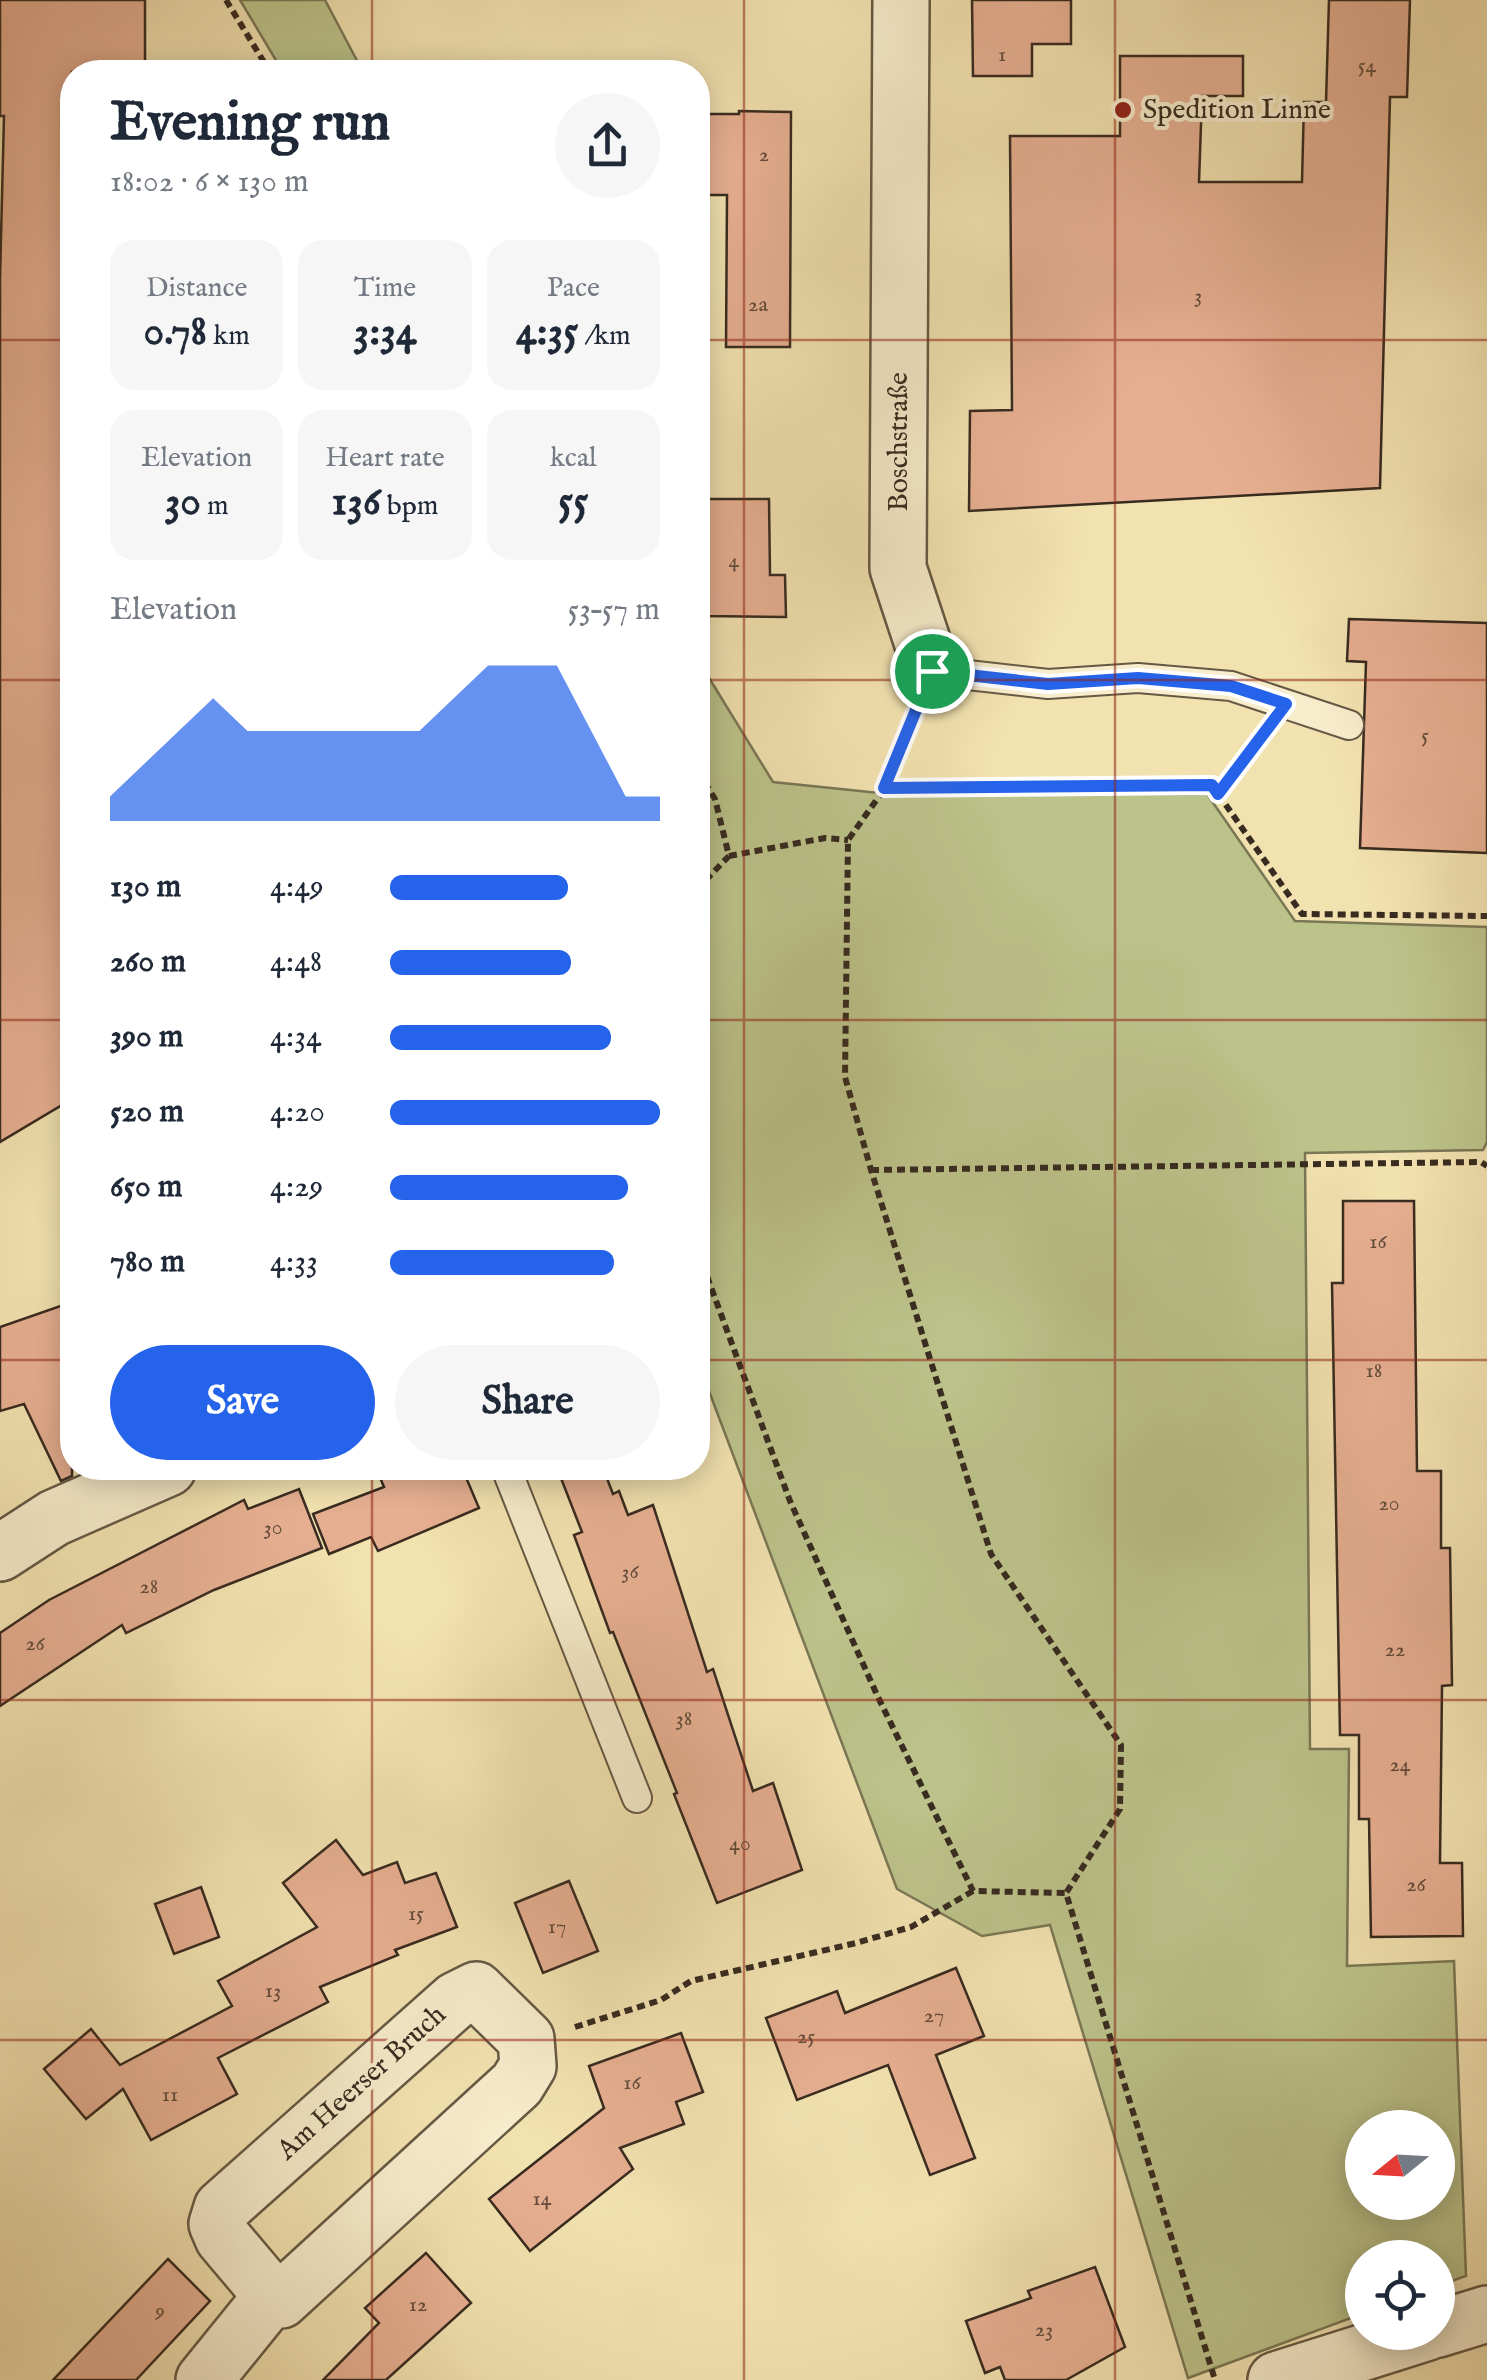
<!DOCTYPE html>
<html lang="en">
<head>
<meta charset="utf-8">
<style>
  body { margin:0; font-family:"IM FELL English",serif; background:#f6f6f7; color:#1f2937; height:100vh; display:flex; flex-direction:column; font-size:38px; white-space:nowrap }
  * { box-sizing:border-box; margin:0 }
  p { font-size:32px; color:#747a83 }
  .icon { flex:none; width:55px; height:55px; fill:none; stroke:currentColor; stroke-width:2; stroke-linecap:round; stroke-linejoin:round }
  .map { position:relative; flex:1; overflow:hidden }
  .panel { position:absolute; left:60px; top:60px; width:650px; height:1420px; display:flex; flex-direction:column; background:#fff; border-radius:40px; box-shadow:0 5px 25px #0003 }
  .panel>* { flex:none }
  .needle { width:65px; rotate:252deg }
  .fabs { position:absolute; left:1345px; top:2110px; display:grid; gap:20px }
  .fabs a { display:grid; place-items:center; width:110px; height:110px; border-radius:50%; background:#fff; box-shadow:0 5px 25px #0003; font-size:50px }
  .pin { position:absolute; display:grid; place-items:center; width:85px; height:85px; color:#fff; margin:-42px; border:5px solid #fff; border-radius:50%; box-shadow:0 2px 10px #0007 }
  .round { display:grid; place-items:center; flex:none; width:105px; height:105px; border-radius:52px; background:#f6f6f7 }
  .summary { display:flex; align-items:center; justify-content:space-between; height:170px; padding:0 50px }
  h1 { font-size:55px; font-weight:700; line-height:75px }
  .stats { display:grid; grid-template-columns:repeat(3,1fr); gap:15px; height:170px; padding:10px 50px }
  .stats div { display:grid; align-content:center; border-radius:25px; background:#f6f6f7; text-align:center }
  .stats b { font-size:42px; font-weight:700 }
  .stats small { font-size:28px; font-weight:400 }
  .stats p { font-size:28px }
  .chart { height:280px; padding:20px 50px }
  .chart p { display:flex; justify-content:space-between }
  .chart svg { width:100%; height:180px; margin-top:10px; fill:#2563eb; opacity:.7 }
  .cta { display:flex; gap:20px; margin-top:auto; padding:20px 50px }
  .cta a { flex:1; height:115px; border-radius:60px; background:#2563eb; color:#fff; font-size:40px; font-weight:700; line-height:115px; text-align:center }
  .cta a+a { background:#f6f6f7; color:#1f2937 }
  ul { padding:0 50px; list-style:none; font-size:32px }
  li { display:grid; grid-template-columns:160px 120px 1fr; align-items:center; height:75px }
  li i { height:25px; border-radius:12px; background:#2563eb }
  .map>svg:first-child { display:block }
  .green { fill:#bcc38a; stroke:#7a7755; stroke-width:2.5; fill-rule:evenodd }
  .building { fill:#e6af91; stroke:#382b20; stroke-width:2.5 }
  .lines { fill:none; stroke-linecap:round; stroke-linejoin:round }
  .lane-casing { stroke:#665944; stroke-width:32 }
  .street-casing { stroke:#665944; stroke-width:60 }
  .path { stroke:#382b20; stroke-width:6; stroke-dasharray:8 5; stroke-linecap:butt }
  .lane { stroke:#f7eccc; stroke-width:28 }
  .street { stroke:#f7eccc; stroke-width:55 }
  .route-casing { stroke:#fff; stroke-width:20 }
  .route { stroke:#2563eb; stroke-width:12 }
  .grid { fill:none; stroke:#8f2418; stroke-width:2.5; stroke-opacity:0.55 }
  .poi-dot { fill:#8f2418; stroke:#f7eccc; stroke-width:4 }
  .labels { text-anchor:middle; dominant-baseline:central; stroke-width:8; stroke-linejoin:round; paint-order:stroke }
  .number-label { font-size:22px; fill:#644c3c }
  .poi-label { font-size:28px; fill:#382b20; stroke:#f7eccc; text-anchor:start }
  .street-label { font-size:28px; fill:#382b20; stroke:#f7eccc }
</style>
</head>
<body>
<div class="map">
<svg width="1487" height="2380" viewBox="0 0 1487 2380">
  <rect width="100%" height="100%" fill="#f2e2b0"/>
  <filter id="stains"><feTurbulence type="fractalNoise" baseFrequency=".002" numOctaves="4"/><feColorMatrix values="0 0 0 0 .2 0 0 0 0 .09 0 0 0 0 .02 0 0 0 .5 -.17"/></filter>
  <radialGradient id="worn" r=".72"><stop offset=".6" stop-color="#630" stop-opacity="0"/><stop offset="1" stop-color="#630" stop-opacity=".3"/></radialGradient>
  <!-- green -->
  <g class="green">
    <path d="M240,0H325L363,72H283Z"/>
    <path d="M698,660L773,782L889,794H1207L1295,921L1487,927V1142L1483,1150L1305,1153L1310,1749H1349L1347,1966L1454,1961L1466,2276L1438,2286V2258H1362V2314L1188,2378L1050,1925L982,1936L897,1889L698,1362ZM1362,2128H1438V2202H1362Z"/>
  </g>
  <!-- building -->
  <g class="building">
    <path d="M0,0H145V72H72V488L68,744H72V890H66L64,978L72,992V1099L0,1142V278L4,116H0Z"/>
    <path d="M972,0H1071V44H1032V76H973Z"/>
    <path d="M1329,0H1410L1407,97H1390L1380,488L969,511L970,411L1012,410L1010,136H1120V56H1243V96H1202L1199,182H1302L1304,102H1326Z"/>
    <path d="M739,111L791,112L790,347H726L727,195H698V114H739Z"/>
    <path d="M704,499H769L770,575H785L786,617L705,616V587H698V547H705Z"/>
    <path d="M1349,619L1487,623V853L1360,848L1366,662L1347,661Z"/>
    <path d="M1343,1201H1414L1417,1471H1441V1548H1450L1452,1685L1442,1686L1440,1863H1462L1463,1936L1371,1937L1369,1819H1359V1735H1340L1332,1283H1343Z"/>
    <path d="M72,1302V1476L61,1481L24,1404L0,1411V1327Z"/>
    <path d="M376,1468H462L479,1508L378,1551L371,1537L329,1554L313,1514L384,1487Z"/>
    <path d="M557,1468H603L613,1494L619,1491L628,1515L653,1505L707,1672L713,1669L753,1791L773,1783L802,1870L717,1903L674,1794L677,1793L613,1632L610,1633L574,1535L582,1532Z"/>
    <path d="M299,1489L322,1548L214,1590L126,1633L122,1625L0,1706V1633L49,1600L244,1500L248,1509Z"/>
    <path d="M336,1840L363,1875L397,1862L405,1883L436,1873L457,1927L395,1950L398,1955L320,1987L328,2002L218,2058L237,2094L151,2140L123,2089L86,2119L44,2069L91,2029L120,2065L232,2006L218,1981L317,1927L283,1883Z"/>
    <path d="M569,1881L598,1951L543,1973L515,1903Z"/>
    <path d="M201,1887L219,1937L174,1954L155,1904Z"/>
    <path d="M956,1968L984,2036L936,2055L975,2158L930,2175L888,2065L797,2100L766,2018L837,1991L845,2013Z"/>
    <path d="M681,2033L703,2092L676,2102L684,2124L620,2148L633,2169L530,2251L489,2199L604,2108L589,2066Z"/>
    <path d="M426,2253L471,2303L386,2380H323L379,2323L365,2308Z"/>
    <path d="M168,2259L210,2301L136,2380H53Z"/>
    <path d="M1095,2267L1125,2347L1066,2380H1005L1000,2367L985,2373L966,2321L1031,2298L1028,2291Z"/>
  </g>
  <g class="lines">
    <defs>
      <g id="lane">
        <path d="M932,671L1048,684L1138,678L1231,686L1349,725"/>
        <path d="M506,1468L637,1798"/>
      </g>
      <g id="street">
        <path d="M901,0L898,568L932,671"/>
        <path d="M0,1553L54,1518L168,1468"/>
        <path d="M476,1990L526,2039L528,2066L517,2084L281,2300L272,2296L223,2238L217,2224L222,2208L456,2000Z"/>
        <path d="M1438,2329L1487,2314"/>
        <path d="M204,2380L272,2296"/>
        <path d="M1276,2380L1428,2332"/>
      </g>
    </defs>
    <!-- lane casing -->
    <use href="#lane" class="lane-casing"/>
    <!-- street casing -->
    <use href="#street" class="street-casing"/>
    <!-- path -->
    <g class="path">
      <path d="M226,0L270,72"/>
      <path d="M913,718L885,788L848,840L845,1077L871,1170L991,1554L1121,1745L1120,1809L1066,1893L1215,2380"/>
      <path d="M698,771L715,799L729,856L698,888"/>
      <path d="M885,788L1212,785L1302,914L1487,916"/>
      <path d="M1218,794L1261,737"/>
      <path d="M729,856L825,838L848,840"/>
      <path d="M871,1170L1481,1162L1487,1166"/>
      <path d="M698,1252L790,1501L877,1695L973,1891L1066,1893"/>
      <path d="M575,2027L661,2000L691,1981L856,1943L911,1927L973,1891"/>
    </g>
    <!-- lane -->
    <use href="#lane" class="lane"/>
    <!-- street -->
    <use href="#street" class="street"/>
  </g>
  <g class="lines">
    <defs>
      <path id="route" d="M932,671L1048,684L1138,678L1231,686L1286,704L1218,794L1212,785L884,788Z"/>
    </defs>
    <!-- route casing -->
    <use href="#route" class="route-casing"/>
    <!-- route -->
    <use href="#route" class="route"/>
  </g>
  <!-- grid -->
  <path class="grid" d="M372,0V72M744,0V2380M1115,0V2380M0,340H72M698,340H1487M0,680H72M698,680H1487M0,1020H72M698,1020H1487M0,1360H72M698,1360H1487M372,1468V2380M0,1700H1487M0,2040H1487"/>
  <!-- markers -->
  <circle class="poi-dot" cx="1123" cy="110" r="10"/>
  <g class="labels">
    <!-- number labels -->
    <g class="number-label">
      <text x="1002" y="55">1</text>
      <text x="1367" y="66">54</text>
      <text x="764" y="155">2</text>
      <text x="1198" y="296">3</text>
      <text x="758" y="305">2a</text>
      <text x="734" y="561">4</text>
      <text x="1425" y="736">5</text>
      <text x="1378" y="1242">16</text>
      <text x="1374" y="1371">18</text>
      <text x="1389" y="1504">20</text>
      <text x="273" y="1528">30</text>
      <text x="630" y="1572">36</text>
      <text x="149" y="1587">28</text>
      <text x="35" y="1644">26</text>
      <text x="1395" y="1650">22</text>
      <text x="684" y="1719">38</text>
      <text x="1400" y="1765">24</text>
      <text x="740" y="1844">40</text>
      <text x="1416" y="1885">26</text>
      <text x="416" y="1914">15</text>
      <text x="557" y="1927">17</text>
      <text x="273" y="1991">13</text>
      <text x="934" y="2016">27</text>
      <text x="806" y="2037">25</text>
      <text x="632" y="2083">16</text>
      <text x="170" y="2095">11</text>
      <text x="542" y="2199">14</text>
      <text x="418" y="2305">12</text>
      <text x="160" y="2311">9</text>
      <text x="1044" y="2330">23</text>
    </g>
    <!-- poi labels -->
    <g class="poi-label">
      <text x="1143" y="110">Spedition Linne</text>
    </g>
    <!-- street labels -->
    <g class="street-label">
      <text transform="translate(899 442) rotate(-90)">Boschstraße</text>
      <text transform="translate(362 2083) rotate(-42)">Am Heerser Bruch</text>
    </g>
  </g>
  <rect width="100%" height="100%" filter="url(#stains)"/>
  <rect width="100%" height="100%" fill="url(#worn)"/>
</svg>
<div class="fabs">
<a><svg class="needle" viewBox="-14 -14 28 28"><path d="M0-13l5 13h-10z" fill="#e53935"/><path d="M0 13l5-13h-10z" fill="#747a83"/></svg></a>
<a><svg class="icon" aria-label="locate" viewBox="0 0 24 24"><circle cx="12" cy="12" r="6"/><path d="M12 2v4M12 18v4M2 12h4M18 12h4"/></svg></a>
</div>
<div class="pin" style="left:932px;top:671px;background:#1e9e55"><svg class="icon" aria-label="arrive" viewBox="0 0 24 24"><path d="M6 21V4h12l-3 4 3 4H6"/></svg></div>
<section class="panel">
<div class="summary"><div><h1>Evening run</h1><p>18:02 · 6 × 130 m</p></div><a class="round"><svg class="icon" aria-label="share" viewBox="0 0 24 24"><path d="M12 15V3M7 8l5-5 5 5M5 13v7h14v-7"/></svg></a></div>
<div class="stats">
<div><p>Distance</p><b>0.78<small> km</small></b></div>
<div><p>Time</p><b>3:34</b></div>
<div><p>Pace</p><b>4:35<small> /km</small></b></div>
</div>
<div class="stats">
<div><p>Elevation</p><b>30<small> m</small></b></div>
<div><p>Heart rate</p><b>136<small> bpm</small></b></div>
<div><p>kcal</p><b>55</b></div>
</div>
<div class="chart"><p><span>Elevation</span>53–57 m</p>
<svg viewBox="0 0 160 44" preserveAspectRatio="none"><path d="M0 44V38L10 30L20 22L30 14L40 22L50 22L60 22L70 22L80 22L90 22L100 14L110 6L120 6L130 6L140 22L150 38L160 38V44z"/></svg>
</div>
<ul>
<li><b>130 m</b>4:49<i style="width:66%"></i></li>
<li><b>260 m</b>4:48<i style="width:67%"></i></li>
<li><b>390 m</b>4:34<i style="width:82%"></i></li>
<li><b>520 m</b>4:20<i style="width:100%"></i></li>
<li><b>650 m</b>4:29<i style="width:88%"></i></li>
<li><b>780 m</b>4:33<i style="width:83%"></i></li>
</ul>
<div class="cta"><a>Save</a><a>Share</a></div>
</section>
</div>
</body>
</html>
